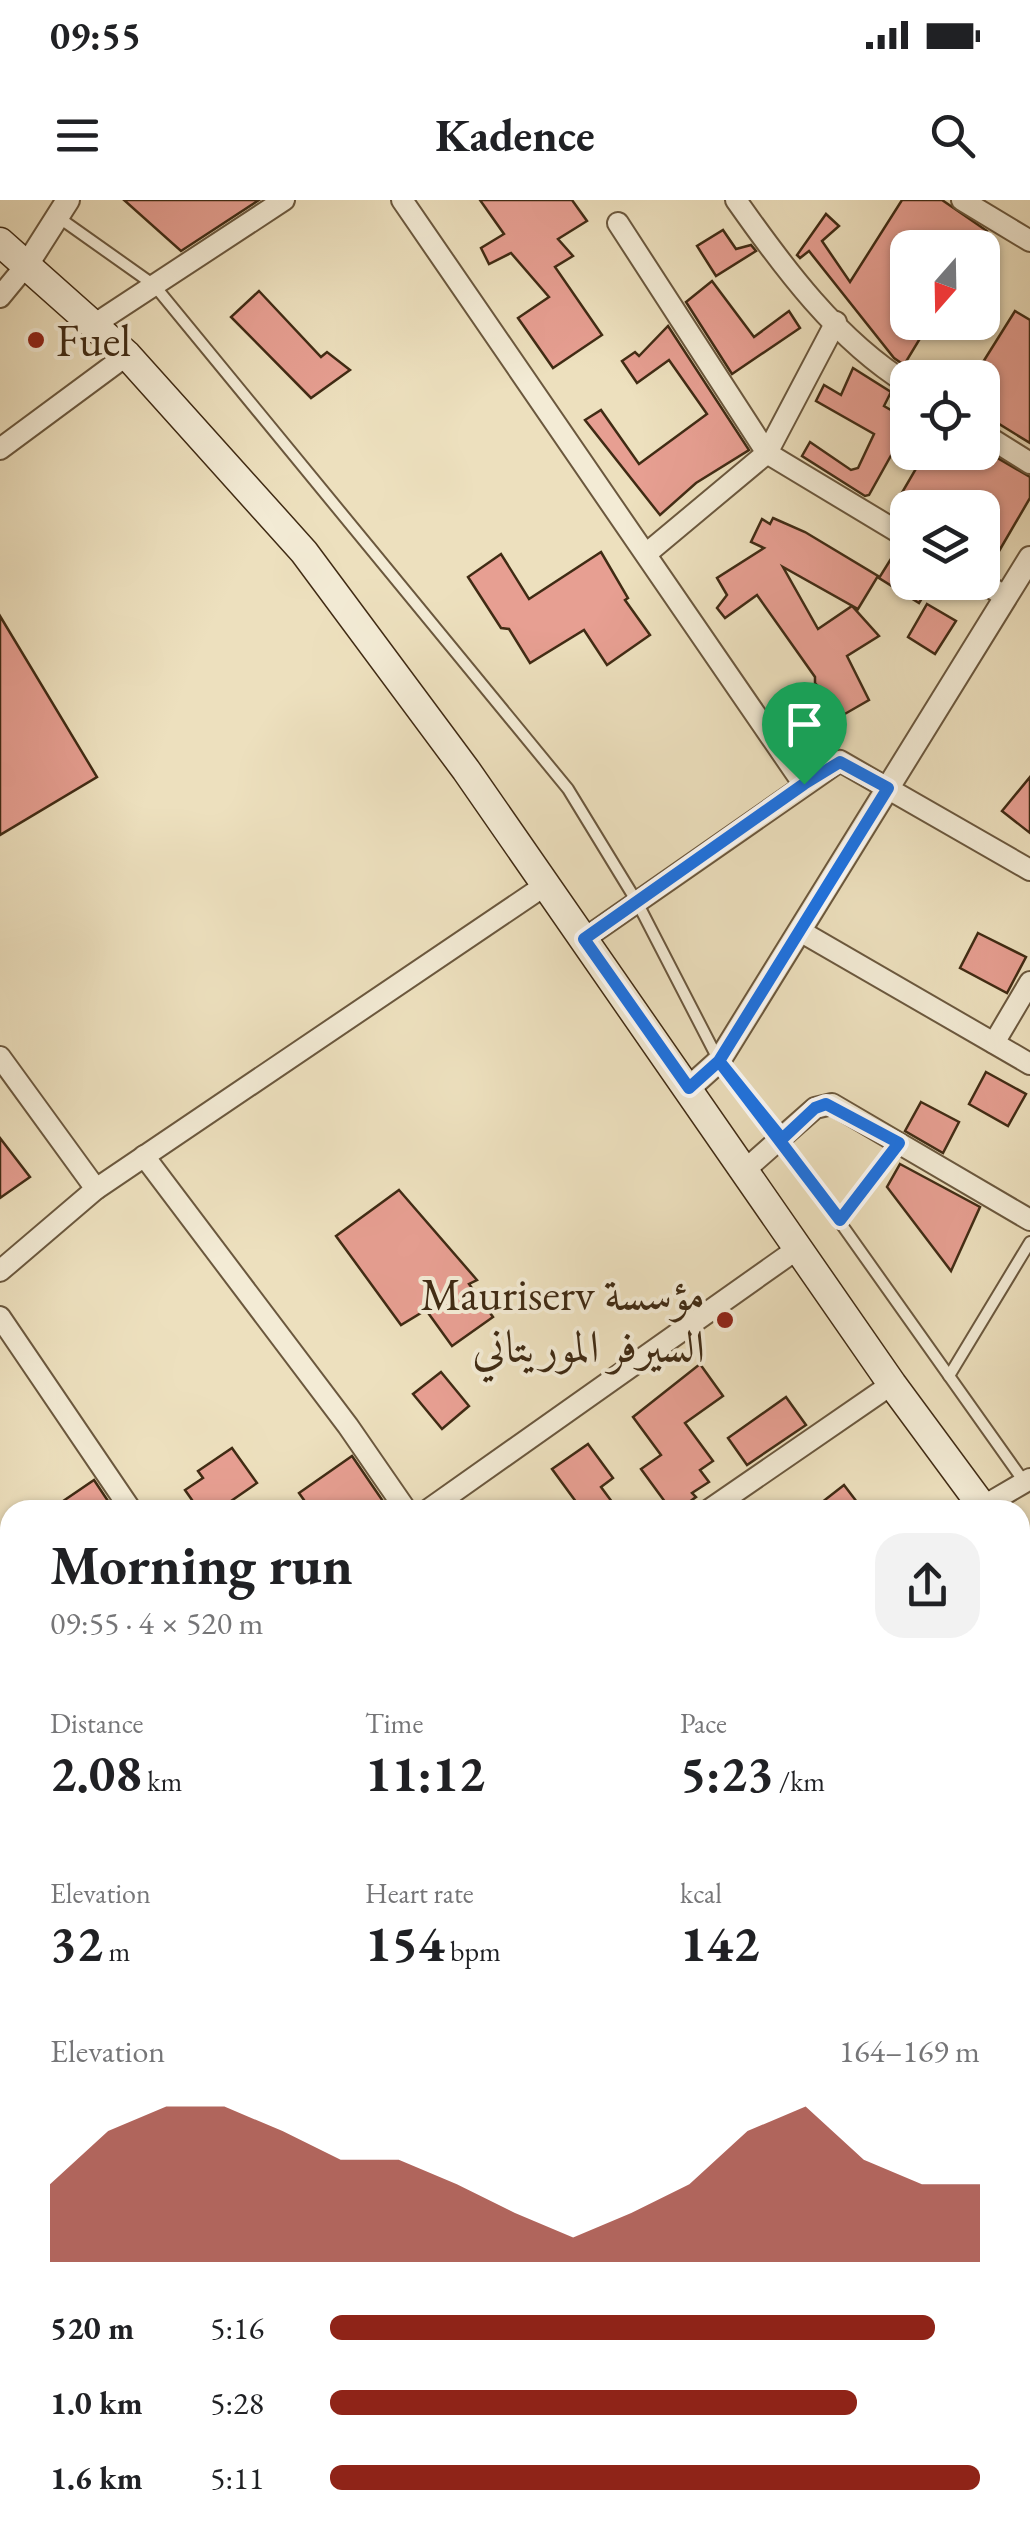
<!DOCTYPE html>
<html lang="en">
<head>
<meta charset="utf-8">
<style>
  body { margin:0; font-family:"EB Garamond",Amiri,serif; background:#f2f2f2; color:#202124; height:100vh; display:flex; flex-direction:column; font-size:38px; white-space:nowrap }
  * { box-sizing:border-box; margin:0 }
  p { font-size:32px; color:#757577 }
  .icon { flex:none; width:55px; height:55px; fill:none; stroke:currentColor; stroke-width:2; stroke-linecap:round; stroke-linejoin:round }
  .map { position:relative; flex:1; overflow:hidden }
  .side { position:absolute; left:0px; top:1300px; width:1030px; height:1038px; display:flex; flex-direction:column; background:#fff; border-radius:30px 30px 0 0; box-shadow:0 2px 8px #0004 }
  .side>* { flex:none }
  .needle { width:65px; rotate:200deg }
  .buttons { position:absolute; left:890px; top:30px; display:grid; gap:20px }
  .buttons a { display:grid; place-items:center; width:110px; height:110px; border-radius:20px; background:#fff; box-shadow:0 2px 8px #0004; font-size:50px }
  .pin { position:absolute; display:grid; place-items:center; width:85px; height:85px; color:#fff; margin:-102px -42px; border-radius:50% 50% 50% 0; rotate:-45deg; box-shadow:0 0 10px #0007 }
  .pin .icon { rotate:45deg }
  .round { display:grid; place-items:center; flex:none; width:105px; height:105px; border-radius:30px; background:#f2f2f2 }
  .summary { display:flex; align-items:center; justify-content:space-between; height:170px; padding:0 50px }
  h1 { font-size:55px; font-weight:700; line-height:75px }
  .figures { display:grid; grid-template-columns:repeat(3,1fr); gap:15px; height:170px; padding:10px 50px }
  .figures div { display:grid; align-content:center }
  .figures b { font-size:50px; font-weight:700 }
  .figures small { font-size:28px; font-weight:400 }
  .figures p { font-size:28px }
  .chart { height:280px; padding:20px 50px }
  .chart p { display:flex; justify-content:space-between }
  .chart svg { width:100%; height:180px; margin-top:10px; fill:#8f2418; opacity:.7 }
  ul { padding:0 50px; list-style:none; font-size:32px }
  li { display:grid; grid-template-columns:160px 120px 1fr; align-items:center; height:75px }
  li i { height:25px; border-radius:12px; background:#8f2418 }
  .status { display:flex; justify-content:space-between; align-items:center; height:70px; padding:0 50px; background:#fff; direction:ltr }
  .status svg { height:28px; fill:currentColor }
  header { display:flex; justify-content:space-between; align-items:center; height:130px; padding:0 50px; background:#fff; font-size:45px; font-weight:700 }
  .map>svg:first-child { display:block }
  .building { fill:#e79f92; stroke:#402b14; stroke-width:2.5 }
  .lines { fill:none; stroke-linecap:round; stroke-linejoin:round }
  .service-casing { stroke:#6b583e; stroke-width:14 }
  .minor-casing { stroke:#6b583e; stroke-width:24 }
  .tertiary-casing { stroke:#6b583e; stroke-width:26 }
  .secondary-casing { stroke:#402b14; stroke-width:31 }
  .service { stroke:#f3ebd5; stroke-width:10 }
  .minor { stroke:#f3ebd5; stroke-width:20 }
  .tertiary { stroke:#f3ebd5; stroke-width:22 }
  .secondary { stroke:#f3ebd5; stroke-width:28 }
  .route-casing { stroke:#fff; stroke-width:20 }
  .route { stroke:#1a73e8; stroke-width:12 }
  .poi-dot { fill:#8f2418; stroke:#f3ebd5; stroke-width:4 }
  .labels { text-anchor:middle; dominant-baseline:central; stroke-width:8; stroke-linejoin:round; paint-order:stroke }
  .poi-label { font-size:45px; fill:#402b14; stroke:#f3ebd5; text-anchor:start }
</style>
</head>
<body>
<div class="status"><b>09:55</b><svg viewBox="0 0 49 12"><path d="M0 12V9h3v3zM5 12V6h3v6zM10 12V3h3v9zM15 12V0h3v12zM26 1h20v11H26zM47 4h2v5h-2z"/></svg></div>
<header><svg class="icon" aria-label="menu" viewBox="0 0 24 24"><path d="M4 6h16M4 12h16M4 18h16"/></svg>Kadence<svg class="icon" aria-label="search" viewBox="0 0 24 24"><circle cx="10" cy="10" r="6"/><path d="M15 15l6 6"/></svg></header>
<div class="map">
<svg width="1030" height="2337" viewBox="0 0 1030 2337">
  <rect width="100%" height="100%" fill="#ede0be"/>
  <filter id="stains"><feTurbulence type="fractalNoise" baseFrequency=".002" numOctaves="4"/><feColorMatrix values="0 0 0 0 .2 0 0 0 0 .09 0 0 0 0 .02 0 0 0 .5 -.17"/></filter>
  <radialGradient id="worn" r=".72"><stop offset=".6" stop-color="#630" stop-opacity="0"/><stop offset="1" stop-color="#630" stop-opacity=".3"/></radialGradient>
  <!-- building -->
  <g class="building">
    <path d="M124,0H259L181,51Z"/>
    <path d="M480,0H572L587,21L558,39L573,56L555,67L602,135L553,168L518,118L549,97L511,53L489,64L481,48L504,34Z"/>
    <path d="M902,0H942L987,31L977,48H908V122H930L904,165L894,158L809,51L800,58L797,55L826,14L839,26L822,41L850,82Z"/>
    <path d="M723,30L736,49L751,45L756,51L716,76L697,46Z"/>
    <path d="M712,81L754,137L789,111L800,128L732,174L686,102Z"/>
    <path d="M259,91L321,157L327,152L350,170L311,198L231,117Z"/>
    <path d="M1015,111L1030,120V243L999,224L998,227L982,219V178H973Z"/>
    <path d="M668,126L749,250L696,283L660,315L585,220L601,210L639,264L707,214L669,160L637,183L622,161L635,152L639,156Z"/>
    <path d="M853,168L891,192L884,206L908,220V252H987L1030,277V298L995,358L982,351V308H893L917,267L893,252L869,295L865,296L802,256L810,242L851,270L858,268L874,234L816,201L824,185L841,195Z"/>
    <path d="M773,318L805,332L878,376L858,409L783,367L818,429L852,406L879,436L847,456L869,500L843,515L815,483V477L757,395L725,418L717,408L727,395L717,378L764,348L751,342L762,319L770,324Z"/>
    <path d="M601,352L628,398L625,400L650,435L607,465L584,430L530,463L509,429L501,428L468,377L501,354L529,399Z"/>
    <path d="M894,354L908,362V382H932L919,403L879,378Z"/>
    <path d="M927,404L956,421L935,454L908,437Z"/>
    <path d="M0,416L97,577L0,635Z"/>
    <path d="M1030,577V633L1002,611Z"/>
    <path d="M978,733L1026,757L1007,793L960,768Z"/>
    <path d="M986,872L1026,894L1008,926L969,904Z"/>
    <path d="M921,902L959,922L943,953L905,931Z"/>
    <path d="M0,938L30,977L0,998Z"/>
    <path d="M900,964L980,1007L951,1071L887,987Z"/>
    <path d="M399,990L477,1080L469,1084L493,1117L452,1146L426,1110L401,1125L336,1036Z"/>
    <path d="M700,1164L723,1196L685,1223L713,1261L700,1270L709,1282L692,1293L696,1297L678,1310H671L641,1269L661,1255L633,1217Z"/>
    <path d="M441,1172L469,1206L442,1229L413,1194Z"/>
    <path d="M786,1197L806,1225L747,1265L728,1238Z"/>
    <path d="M588,1244L613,1278L601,1287L618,1310H582L552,1269Z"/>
    <path d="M232,1248L257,1283L218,1310H199L185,1290L203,1278L198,1271Z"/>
    <path d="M352,1256L389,1310H311L299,1293Z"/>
    <path d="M94,1280L114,1310H50Z"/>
    <path d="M844,1285L863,1310H812Z"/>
  </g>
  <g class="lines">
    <defs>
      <g id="service">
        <path d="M58,17L154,85L568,589L637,702L719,861L781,939L1025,1283"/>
        <path d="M839,1021L899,943"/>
        <path d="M949,1176L1030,1042"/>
      </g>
      <g id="minor">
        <path d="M402,0L804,585"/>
        <path d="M736,0C783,67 837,140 908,184"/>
        <path d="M962,0L1030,41"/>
        <path d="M618,23L767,253L908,338"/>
        <path d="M0,97L28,63"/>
        <path d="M95,124L284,0"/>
        <path d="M982,233L1030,263"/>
        <path d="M0,249L127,155"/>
        <path d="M646,354L767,253L836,122"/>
        <path d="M982,382L1006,397"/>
        <path d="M800,731L1030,864"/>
        <path d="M584,739L840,561L1030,670"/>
        <path d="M994,843L1030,782"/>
        <path d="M0,857L96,989"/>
        <path d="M144,956L348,1226L406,1310"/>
        <path d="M746,969L815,908L832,904L1030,1020"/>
        <path d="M0,1071L96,989L547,684"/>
        <path d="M0,1117L131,1310"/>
        <path d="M428,1310L800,1047"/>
        <path d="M709,1310L892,1184"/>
        <path d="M977,1310L1030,1279"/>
        <path d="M0,1484L10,1497"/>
        <path d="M0,1806L10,1804"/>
        <path d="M1020,1851L1030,1865"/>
        <path d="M1020,1899L1030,1892"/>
        <path d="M0,1908L10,1901"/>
        <path d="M1020,1967L1030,1982"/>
        <path d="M0,2183L10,2196"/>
        <path d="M1020,2187L1030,2181"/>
        <path d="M114,2328L122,2337"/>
        <path d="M399,2328L407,2337"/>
        <path d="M645,2328L651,2337"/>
        <path d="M843,2328L849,2337"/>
        <path d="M279,2337L297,2328"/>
      </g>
      <g id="tertiary">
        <path d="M28,63L68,0"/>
        <path d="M689,888L719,861L1030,358"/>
      </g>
      <g id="secondary">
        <path d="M0,42L127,155L304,352L466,570L892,1184L985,1310"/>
        <path d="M1020,1361L1030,1375"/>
      </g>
    </defs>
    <!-- service casing -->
    <use href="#service" class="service-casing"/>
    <!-- minor casing -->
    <use href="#minor" class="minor-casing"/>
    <!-- tertiary casing -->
    <use href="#tertiary" class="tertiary-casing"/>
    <!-- secondary casing -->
    <use href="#secondary" class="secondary-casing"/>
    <!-- service -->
    <use href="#service" class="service"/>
    <!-- minor -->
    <use href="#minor" class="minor"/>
    <!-- tertiary -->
    <use href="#tertiary" class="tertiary"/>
    <!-- secondary -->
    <use href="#secondary" class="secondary"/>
  </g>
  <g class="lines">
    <defs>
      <path id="route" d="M804,584L584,739L689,888L719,861L840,1020L899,943L826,904L815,908L782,939L719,861L888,588L840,562L804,584"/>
    </defs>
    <!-- route casing -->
    <use href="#route" class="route-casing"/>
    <!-- route -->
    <use href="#route" class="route"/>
  </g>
  <!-- markers -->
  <g class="poi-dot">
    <circle cx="36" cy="140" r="10"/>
    <circle cx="725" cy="1120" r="10"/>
  </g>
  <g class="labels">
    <!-- poi labels -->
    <g class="poi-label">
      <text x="56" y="140">Fuel</text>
      <text x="705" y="1094" text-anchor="end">Mauriserv مؤسسة<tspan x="705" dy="52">السيرفر الموريتاني</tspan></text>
    </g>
  </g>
  <rect width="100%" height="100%" filter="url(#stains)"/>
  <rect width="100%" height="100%" fill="url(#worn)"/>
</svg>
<div class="buttons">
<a><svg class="needle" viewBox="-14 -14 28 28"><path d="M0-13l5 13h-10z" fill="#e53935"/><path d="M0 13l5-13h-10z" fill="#757577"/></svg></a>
<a><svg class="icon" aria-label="locate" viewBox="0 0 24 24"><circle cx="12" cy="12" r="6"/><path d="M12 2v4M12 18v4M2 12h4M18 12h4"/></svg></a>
<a><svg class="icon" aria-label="layers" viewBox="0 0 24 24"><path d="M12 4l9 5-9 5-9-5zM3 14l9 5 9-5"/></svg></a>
</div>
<div class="pin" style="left:804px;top:584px;background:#1e9e55"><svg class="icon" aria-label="arrive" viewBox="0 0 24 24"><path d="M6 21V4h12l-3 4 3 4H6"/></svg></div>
<section class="side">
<div class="summary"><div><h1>Morning run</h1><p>09:55 · 4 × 520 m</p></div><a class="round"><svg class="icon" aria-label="share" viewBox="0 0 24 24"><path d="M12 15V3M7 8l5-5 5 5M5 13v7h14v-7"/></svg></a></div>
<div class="figures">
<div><p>Distance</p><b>2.08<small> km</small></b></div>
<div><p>Time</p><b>11:12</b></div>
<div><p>Pace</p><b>5:23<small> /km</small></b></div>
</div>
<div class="figures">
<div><p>Elevation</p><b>32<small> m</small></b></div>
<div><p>Heart rate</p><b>154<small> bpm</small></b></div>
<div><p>kcal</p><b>142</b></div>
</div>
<div class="chart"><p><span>Elevation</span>164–169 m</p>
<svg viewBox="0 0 160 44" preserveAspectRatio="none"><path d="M0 44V25L10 12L20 6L30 6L40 12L50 19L60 19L70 25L80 32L90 38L100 32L110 25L120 12L130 6L140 19L150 25L160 25V44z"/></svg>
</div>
<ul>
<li><b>520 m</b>5:16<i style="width:93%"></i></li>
<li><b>1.0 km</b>5:28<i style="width:81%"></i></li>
<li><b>1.6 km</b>5:11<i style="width:100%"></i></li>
</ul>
</section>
</div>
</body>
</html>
